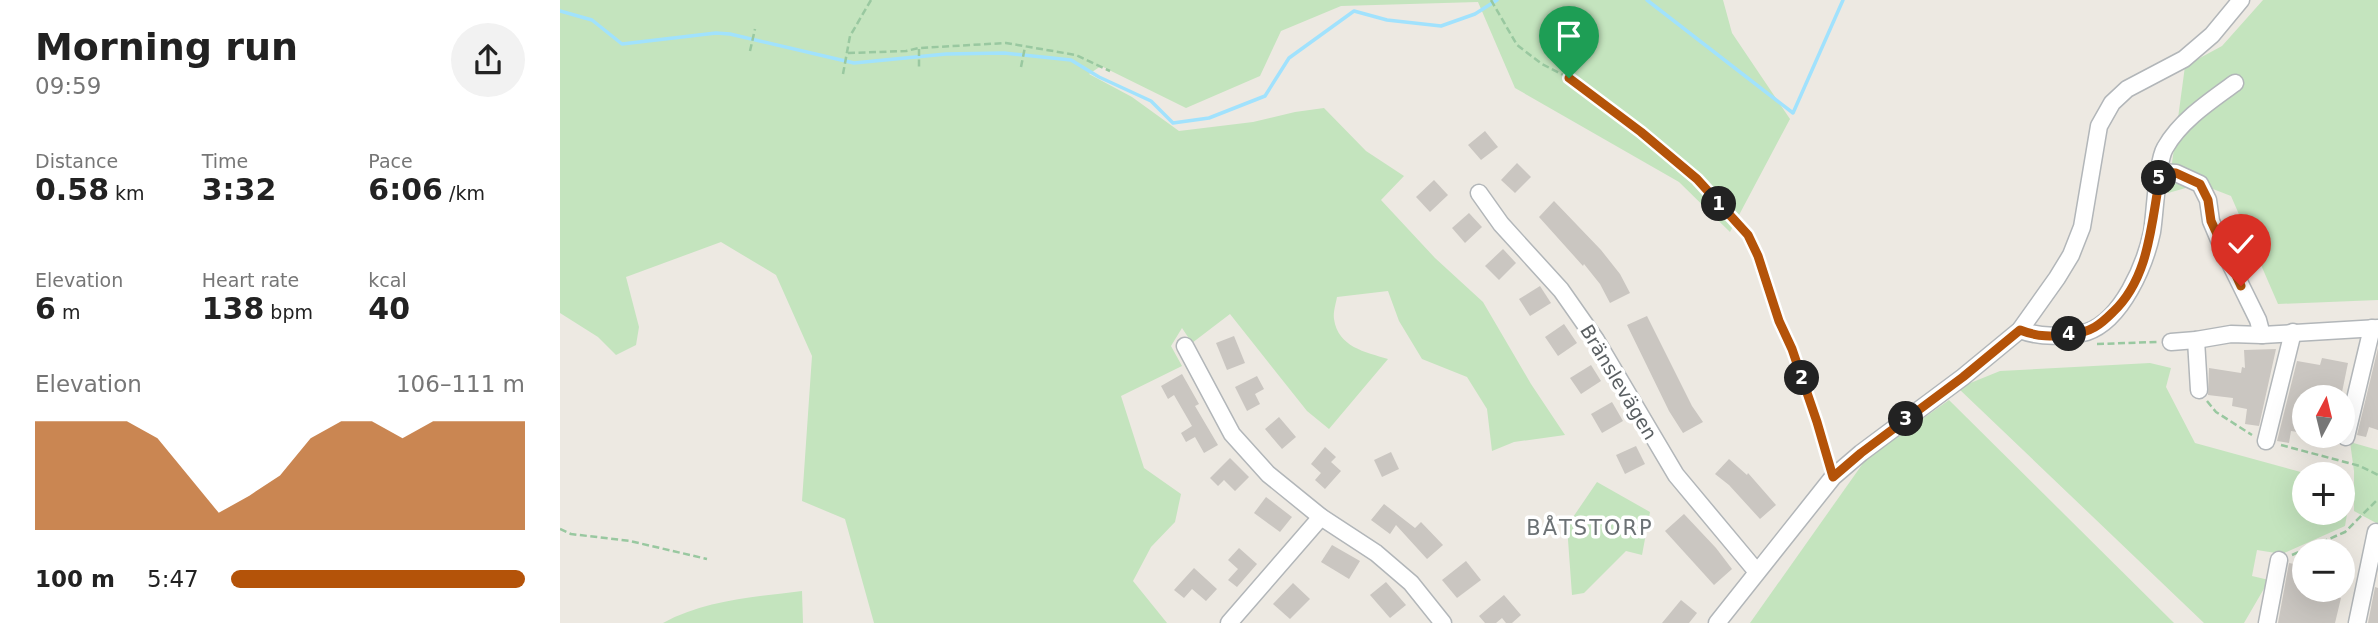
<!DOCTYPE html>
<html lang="en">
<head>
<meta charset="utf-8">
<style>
  body { margin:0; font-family:"DejaVu Sans",sans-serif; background:#f2f2f2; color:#222; height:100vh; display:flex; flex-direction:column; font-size:26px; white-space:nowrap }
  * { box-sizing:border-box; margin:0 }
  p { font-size:23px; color:#767676 }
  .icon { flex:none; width:38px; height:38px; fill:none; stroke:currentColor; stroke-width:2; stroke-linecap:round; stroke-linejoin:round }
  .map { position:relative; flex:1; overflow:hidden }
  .drawer { display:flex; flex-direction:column; background:#fff; width:560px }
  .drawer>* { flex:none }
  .needle { width:46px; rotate:7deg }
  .buttons { position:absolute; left:1732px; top:385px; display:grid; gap:14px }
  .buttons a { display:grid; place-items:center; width:63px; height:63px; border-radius:50%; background:#fff; box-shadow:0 7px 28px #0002; font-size:35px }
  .pin { position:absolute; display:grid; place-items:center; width:60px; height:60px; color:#fff; margin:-72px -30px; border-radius:50% 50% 50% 0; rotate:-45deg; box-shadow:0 0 7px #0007 }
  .pin .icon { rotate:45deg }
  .km { position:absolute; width:35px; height:35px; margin:-18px; border-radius:50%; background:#222; color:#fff; font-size:19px; line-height:35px; text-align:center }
  .round { display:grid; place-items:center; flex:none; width:74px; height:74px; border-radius:37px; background:#f2f2f2 }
  .headline { display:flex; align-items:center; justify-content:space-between; height:119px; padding:0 35px }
  h1 { font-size:38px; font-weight:700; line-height:52px }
  .figures { display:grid; grid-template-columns:repeat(3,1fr); gap:10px; height:119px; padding:7px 35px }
  .figures div { display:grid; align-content:center }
  .figures b { font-size:30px; font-weight:700 }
  .figures small { font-size:19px; font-weight:400 }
  .figures p { font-size:19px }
  .chart { height:196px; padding:14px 35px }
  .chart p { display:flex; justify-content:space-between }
  .chart svg { width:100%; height:126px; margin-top:7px; fill:#b45309; opacity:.7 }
  ul { padding:0 35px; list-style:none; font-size:23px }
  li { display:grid; grid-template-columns:112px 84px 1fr; align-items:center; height:52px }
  li i { height:18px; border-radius:9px; background:#b45309 }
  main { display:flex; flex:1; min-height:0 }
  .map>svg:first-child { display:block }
  .green { fill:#c4e4be }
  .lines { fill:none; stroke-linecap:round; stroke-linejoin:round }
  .stream { stroke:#a1e2fd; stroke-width:3.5 }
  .building { fill:#cac6c1 }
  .minor-casing { stroke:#b2b6b9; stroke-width:19 }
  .path { stroke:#99c8a0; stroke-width:2.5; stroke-dasharray:7 3.5; stroke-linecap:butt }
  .minor { stroke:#fff; stroke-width:16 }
  .route-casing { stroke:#fff; stroke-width:14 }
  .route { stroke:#b45309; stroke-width:9 }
  .labels { text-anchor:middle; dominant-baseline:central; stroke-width:7; stroke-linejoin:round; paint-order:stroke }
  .street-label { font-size:19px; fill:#5a5f62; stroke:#fff }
  .neighbourhood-label { font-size:21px; letter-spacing:2px; fill:#6b7174; stroke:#fff }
</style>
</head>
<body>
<main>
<section class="drawer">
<div class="headline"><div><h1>Morning run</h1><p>09:59</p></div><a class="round"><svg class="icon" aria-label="share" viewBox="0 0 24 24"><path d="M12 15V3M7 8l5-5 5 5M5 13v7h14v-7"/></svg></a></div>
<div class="figures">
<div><p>Distance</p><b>0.58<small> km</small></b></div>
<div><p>Time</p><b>3:32</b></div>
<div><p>Pace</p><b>6:06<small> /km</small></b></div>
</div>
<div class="figures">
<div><p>Elevation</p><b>6<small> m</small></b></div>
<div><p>Heart rate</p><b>138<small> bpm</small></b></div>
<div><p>kcal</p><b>40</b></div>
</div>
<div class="chart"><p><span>Elevation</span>106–111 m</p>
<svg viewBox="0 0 160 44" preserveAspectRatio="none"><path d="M0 44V6L10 6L20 6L30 6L40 12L50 25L60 38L70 32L80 25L90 12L100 6L110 6L120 12L130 6L140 6L150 6L160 6V44z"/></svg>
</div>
<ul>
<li><b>100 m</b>5:47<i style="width:100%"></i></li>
</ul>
</section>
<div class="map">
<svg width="1818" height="623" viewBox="0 0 1818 623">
  <rect width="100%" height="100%" fill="#ede9e2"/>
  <!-- green -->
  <g class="green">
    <path d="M0,0H1163L1172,33L1230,119L1170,232L1119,182L955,88L918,2L781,6L721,31L700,76L626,108L541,66L529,74L572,97L619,131L693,122L735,112L764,108L806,151L844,176L821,200L875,258L923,302L971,384L1005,435L954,442L932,451L927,409L907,377L862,359L839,321L828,291L777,297C776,303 773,312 774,319C778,347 805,352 828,359L769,429L747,411L670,314L632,343L622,328L611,346L622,366L561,396L584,468L621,494L615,522L591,547L573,581L607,623H314L285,519L242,501L252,356L216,275L161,242L66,277L79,327L76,345L56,355L38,337L0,313Z"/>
    <path d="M1703,0H1818V300L1718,304L1671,196L1640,184L1608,193L1625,66L1662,46Z"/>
    <path d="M1590,363L1611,368L1606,387L1635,443L1748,474H1745V513H1783V497L1789,502L1785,526L1722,554L1697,550L1692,576L1709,580L1684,623H1644L1398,388L1440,371Z"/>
    <path d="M1389,400L1614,623H1190L1306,459Z"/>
    <path d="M1790,442L1818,450V524L1794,511V471Z"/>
    <path d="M1037,482L1090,512L1082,555L1066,551L1024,593L1012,595L1007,526Z"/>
    <path d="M242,591L243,623H103C145,600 195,597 242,591Z"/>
  </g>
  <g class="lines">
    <!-- stream -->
    <g class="stream">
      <path d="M1087,0L1233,113L1283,0"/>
      <path d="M0,11L32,20L62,44L156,33L170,34L294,63L386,54L444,53L511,60L539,77L591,101L613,123L649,118L705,96L729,58L794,11L827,20L881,26L915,14L937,0"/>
    </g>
  </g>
  <!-- building -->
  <g class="building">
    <path d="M925,131L938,147L921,160L908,145Z"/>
    <path d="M957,163L971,177L955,193L941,180Z"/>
    <path d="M874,180L888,195L870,212L856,197Z"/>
    <path d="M994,201L1041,250L1060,274L1070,293L1050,303L1040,284L1024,264L1023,266L979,217Z"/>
    <path d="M909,213L922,227L905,243L892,228Z"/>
    <path d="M943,249L956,263L939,280L925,266Z"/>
    <path d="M980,286L991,303L970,316L959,299Z"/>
    <path d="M1087,316L1132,406L1143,422L1123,433L1109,411L1067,325Z"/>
    <path d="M1004,324L1017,343L998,356L985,337Z"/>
    <path d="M674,336L685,363L667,370L656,343Z"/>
    <path d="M1818,348V430L1809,427L1806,437L1797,435Z"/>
    <path d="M1716,349L1699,426L1685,424L1687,409L1672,406L1673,398L1648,395L1649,368L1681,373L1682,367L1685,368L1684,350Z"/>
    <path d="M1762,358L1788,363L1781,397H1745V433L1731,431L1729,443L1717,441L1737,361L1760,365Z"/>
    <path d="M1031,365L1041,381L1021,394L1010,378Z"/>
    <path d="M622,374L639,404L635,406L658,445L644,453L635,437L626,442L621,433L632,426L614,395L608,399L601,386Z"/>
    <path d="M697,376L704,389L695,394L700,404L687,411L675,387Z"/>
    <path d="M1052,402L1063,421L1042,433L1031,414Z"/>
    <path d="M719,417L736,437L722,449L705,429Z"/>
    <path d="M1076,446L1085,464L1065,474L1056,455Z"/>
    <path d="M765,447L776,457L771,462L781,471L765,489L755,480L761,473L751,464Z"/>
    <path d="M831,452L839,469L822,477L814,460Z"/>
    <path d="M670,458L689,477L675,491L664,480L658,486L650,478Z"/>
    <path d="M1169,459L1187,475L1188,473L1216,505L1200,519L1169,485L1155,474Z"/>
    <path d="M706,497L732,517L720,532L694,513Z"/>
    <path d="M824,504L855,528L861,522L883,545L867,559L836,525L830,534L811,520Z"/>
    <path d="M1124,514L1156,548L1172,569L1154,585L1105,531Z"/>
    <path d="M772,545L800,561L789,579L761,562Z"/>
    <path d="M679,548L697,564L677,587L668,580L678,569L668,560Z"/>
    <path d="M906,561L921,580L897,598L882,580Z"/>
    <path d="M1729,563L1745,566V590L1781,598L1775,623H1718Z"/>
    <path d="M634,568L657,589L646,601L632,589L624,598L614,590Z"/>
    <path d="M826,582L846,605L830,618L810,595Z"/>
    <path d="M733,583L750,599L730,619L713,604Z"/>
    <path d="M1815,587L1818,588V623H1808Z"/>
    <path d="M944,595L961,615L952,623H946L942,618L936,623H925L919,616Z"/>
    <path d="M1121,600L1137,613L1129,623H1102Z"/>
  </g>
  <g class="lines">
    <defs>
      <g id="minor">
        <path d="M1600,172L1616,173L1640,184L1648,200L1651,221L1662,247L1698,320L1702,335"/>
        <path d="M919,193L941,224L1001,290L1036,340L1116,475L1197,572"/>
        <path d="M1460,330C1476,336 1489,337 1506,335C1513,334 1521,334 1527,332C1562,320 1585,265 1592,232C1595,214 1597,161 1605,148C1620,121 1650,101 1675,83"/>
        <path d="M1636,340L1639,390"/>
        <path d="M1611,342L1636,340L1671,334L1702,335L1818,328"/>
        <path d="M625,346L672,434L708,474L761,517L816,553L851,583L883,623"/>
        <path d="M1786,437L1812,328"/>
        <path d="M1706,441L1733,332"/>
        <path d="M669,623L761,517"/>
        <path d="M1157,623L1273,477L1301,453L1403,377L1460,330L1497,278L1511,255L1522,227L1539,126L1552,103L1567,89L1624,59L1652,35L1681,0"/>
        <path d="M1707,623L1719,560"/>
        <path d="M1797,623L1816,532"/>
      </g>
    </defs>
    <!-- minor casing -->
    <use href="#minor" class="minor-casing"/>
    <!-- path -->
    <g class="path">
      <path d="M931,0L957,45L982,64L1009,78L1081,132L1137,179L1188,235L1197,256L1219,321L1232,349L1269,463"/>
      <path d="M359,49V70"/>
      <path d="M190,51L195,29"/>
      <path d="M288,53L346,51L359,48L446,43L516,55L550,71"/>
      <path d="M461,67L465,47"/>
      <path d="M283,74L290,36L311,0"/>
      <path d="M1537,344L1597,342"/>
      <path d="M1647,401L1656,412L1692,435"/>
      <path d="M1721,445L1800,466L1818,475"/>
      <path d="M0,529L11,534L70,541L147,559"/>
      <path d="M1732,555L1785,532L1818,499"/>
    </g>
    <!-- minor -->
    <use href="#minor" class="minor"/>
  </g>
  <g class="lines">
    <defs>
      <path id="route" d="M1009,78L1081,132L1137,179L1188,235L1198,256L1219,321L1232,349L1257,422L1273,477L1301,453L1403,377L1460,330C1478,337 1492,337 1512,334C1531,332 1540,325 1553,312C1591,276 1591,220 1601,172L1616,173L1640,184L1648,200L1651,221L1681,286"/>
    </defs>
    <!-- route casing -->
    <use href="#route" class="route-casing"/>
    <!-- route -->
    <use href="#route" class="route"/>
  </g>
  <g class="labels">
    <!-- street labels -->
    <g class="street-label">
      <text transform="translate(1059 382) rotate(59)">Bränslevägen</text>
    </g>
    <!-- neighbourhood labels -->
    <g class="neighbourhood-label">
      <text x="1030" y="528">BÅTSTORP</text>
    </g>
  </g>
</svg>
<div class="buttons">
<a><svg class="needle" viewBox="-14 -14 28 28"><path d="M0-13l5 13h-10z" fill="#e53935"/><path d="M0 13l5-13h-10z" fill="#767676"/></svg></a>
<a>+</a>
<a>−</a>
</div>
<div class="pin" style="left:1009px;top:78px;background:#1e9e55"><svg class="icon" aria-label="arrive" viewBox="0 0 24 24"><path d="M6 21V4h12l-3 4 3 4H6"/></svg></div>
<div class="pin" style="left:1681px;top:286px;background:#d93025"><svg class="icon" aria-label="check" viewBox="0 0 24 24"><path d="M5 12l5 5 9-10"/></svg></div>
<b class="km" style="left:1159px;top:204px">1</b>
<b class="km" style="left:1242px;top:378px">2</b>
<b class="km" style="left:1346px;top:419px">3</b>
<b class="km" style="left:1509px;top:334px">4</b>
<b class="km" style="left:1599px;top:178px">5</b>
</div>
</main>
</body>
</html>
